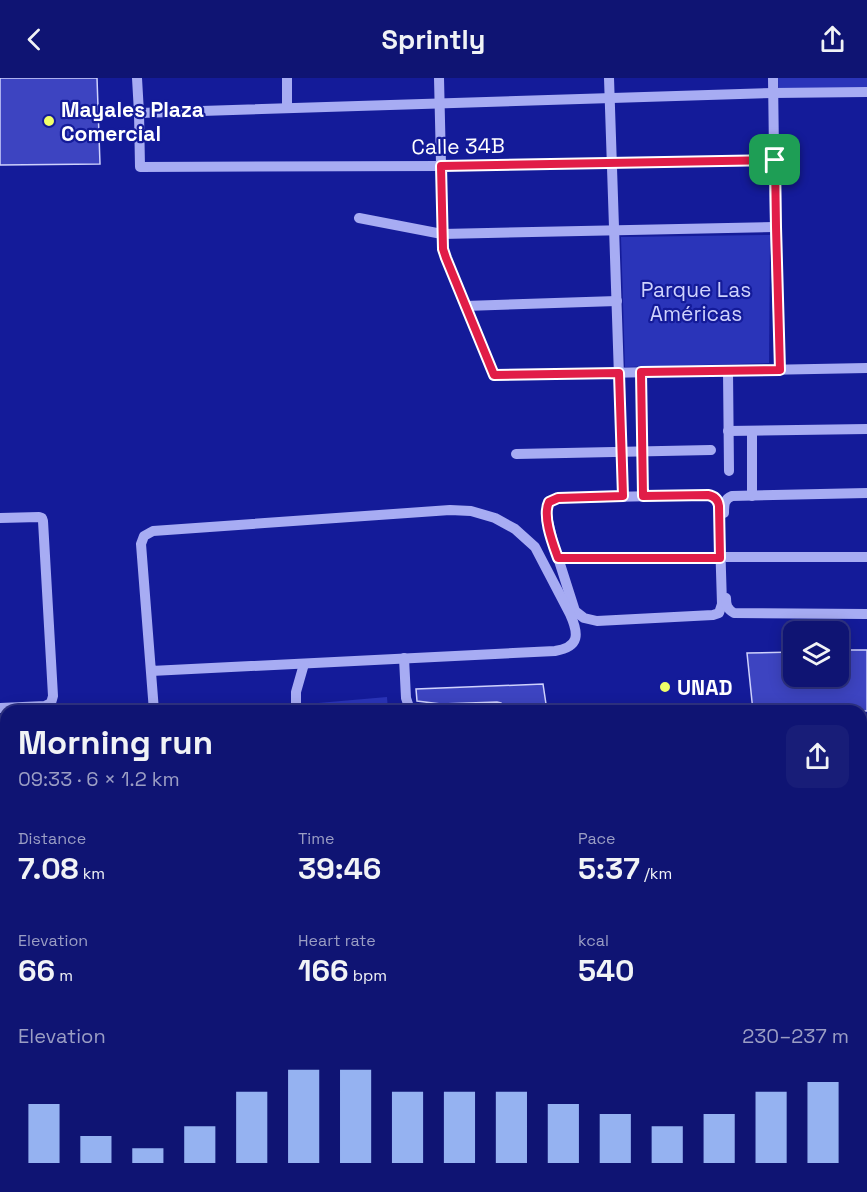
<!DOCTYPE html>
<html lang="en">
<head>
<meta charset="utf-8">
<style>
  body { margin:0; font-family:"Space Grotesk",sans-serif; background:#181d78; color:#f1f3f6; height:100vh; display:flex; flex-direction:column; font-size:22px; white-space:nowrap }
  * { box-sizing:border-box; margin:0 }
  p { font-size:20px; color:#9b9ec4 }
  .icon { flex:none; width:33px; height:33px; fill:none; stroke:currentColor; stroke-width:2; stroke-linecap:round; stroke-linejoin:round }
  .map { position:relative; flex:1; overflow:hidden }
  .details { position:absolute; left:0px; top:627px; width:867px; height:488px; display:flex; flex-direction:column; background:#0f1473; border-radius:18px 18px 0 0; box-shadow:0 3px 15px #0003,0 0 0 2px #2f3385 }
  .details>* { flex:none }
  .fabs { position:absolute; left:783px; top:543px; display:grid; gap:12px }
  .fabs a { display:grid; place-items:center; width:66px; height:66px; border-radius:12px; background:#0f1473; box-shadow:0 3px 15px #0003,0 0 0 2px #2f3385; font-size:30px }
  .pin { position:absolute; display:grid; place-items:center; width:51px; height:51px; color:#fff; margin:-26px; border-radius:12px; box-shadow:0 3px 9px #0006 }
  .round { display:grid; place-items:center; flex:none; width:63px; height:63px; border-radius:12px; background:#181d78 }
  .overview { display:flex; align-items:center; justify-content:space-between; height:102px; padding:0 18px }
  h1 { font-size:33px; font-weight:600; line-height:45px }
  .metrics { display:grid; grid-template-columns:repeat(3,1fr); gap:9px; height:102px; padding:6px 18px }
  .metrics div { display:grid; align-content:center }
  .metrics b { font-size:30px; font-weight:600 }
  .metrics small { font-size:16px; font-weight:400 }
  .metrics p { font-size:16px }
  .chart { height:168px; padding:12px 18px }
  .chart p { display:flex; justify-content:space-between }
  .chart svg { width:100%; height:108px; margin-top:6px; stroke:#95b2f1; stroke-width:6 }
  header { display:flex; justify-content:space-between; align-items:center; height:78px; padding:0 18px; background:#0f1473; font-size:27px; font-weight:600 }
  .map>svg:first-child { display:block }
  .green { fill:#2a34b9 }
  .building { fill:#3d44c1; stroke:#cfd2fd; stroke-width:1.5 }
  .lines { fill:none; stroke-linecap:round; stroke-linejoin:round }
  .minor { stroke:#a7acf3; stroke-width:10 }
  .major { stroke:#f3f3ff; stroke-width:15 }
  .route-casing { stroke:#fff; stroke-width:12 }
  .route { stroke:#e11d48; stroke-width:8 }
  .poi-dot { fill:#f1ff69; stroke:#141b99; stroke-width:2 }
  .labels { text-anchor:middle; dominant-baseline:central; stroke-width:4.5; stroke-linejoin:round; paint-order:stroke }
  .poi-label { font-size:21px; font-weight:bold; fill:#fff; stroke:#141b99; text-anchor:start }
  .street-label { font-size:21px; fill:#fff; stroke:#141b99 }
  .park-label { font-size:21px; fill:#cfd2fd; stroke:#141b99 }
</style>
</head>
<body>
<header><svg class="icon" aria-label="back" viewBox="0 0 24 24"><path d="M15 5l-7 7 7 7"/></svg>Sprintly<svg class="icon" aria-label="share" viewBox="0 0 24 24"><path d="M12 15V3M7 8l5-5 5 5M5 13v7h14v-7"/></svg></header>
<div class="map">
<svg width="867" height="1114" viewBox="0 0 867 1114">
  <rect width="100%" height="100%" fill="#141b99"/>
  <!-- green -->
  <g class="green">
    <path d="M778,0H867V11L779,13Z"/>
    <path d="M770,157L769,285L625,289L621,159Z"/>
    <path d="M387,619L388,633H318V625Z"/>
    <rect x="296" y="1109" width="94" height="5"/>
  </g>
  <!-- building -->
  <g class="building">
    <path d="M0,0H97L100,86L0,87Z"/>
    <path d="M838,572H867V633H753L747,575L794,574V598H838Z"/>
    <path d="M543,606L546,626L504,628L501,625L497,624L441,626L417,623L416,611Z"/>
  </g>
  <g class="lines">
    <!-- minor -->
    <g class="minor">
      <path d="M137,0L139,35L140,89L441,88L775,82"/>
      <path d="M287,0V30"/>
      <path d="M439,0L443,171L446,180L494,297L867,290"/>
      <path d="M609,0L623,418"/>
      <path d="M773,0L775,149L780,292"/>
      <path d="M139,35L773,15L867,14"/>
      <path d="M359,140L442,156L775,149"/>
      <path d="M465,228L617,223"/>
      <path d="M728,293L729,393"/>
      <path d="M641,295L643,418"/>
      <path d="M728,353L867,351"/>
      <path d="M516,376L711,372"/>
      <path d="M708,417C715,418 718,421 719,428L722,526L719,535L713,537L597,543L584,540L575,533L553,464L546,434L549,425L557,420Z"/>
      <path d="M752,418V353"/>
      <path d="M724,435C724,427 724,421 732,418L867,415"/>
      <path d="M0,440L39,439L42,440L43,443L53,618L51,625L45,628L0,630"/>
      <path d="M726,479H867"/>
      <path d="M558,480L720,479"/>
      <path d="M726,520C726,527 727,531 734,535L867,536"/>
      <path d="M404,580L406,620L409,629C433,637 471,631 497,631"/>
      <path d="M151,593L555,573C580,569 579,556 570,536L535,469L515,451L495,440L471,433L450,432L153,453L144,458L141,466L154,633"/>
      <path d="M296,633V614L304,586"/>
      <path d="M861,707H867"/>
      <path d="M0,711H6"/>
      <path d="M0,778L6,777"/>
      <path d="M0,914L6,913"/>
      <path d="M115,1108V1114"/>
      <path d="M191,1108V1114"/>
      <path d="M273,1108V1114"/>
      <path d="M425,1108L426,1114"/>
      <path d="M505,1108L506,1114"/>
      <path d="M584,1108V1114"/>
    </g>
    <!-- major -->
    <g class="major">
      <path d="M861,1091L867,1088"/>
      <path d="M813,1114L824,1108"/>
      <path d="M864,1114L867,1113"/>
    </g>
  </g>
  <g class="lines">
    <defs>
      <path id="route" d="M775,82L776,149L780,292L641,294L643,418L708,417C714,418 718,421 719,428L720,480H558C553,466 542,438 549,424L558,420L623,418L619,295L494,297L446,180L443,171L441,88Z"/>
    </defs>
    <!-- route casing -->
    <use href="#route" class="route-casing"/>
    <!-- route -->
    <use href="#route" class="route"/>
  </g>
  <!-- markers -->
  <g class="poi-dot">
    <circle cx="49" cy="43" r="6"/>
    <circle cx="665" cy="609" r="6"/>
  </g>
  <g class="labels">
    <!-- poi labels -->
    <g class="poi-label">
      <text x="61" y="31">Mayales Plaza<tspan x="61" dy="24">Comercial</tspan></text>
      <text x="677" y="609">UNAD</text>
    </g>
    <!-- street labels -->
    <g class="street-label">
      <text transform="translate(458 68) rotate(-1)">Calle 34B</text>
    </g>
    <!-- park labels -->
    <g class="park-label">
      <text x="696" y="211">Parque Las<tspan x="696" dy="24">Américas</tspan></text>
    </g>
  </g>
</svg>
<div class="fabs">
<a><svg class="icon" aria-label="layers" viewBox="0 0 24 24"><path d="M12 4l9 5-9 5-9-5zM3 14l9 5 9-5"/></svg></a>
</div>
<div class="pin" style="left:775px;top:82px;background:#1e9e55"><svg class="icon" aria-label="arrive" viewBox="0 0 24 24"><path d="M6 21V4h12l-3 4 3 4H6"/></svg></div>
<section class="details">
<div class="overview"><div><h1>Morning run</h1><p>09:33 · 6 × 1.2 km</p></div><a class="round"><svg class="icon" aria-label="share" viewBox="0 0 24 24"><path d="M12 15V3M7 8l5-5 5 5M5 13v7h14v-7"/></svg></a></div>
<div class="metrics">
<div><p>Distance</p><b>7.08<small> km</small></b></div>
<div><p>Time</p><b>39:46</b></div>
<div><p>Pace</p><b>5:37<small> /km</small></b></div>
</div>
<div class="metrics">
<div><p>Elevation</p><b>66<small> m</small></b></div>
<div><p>Heart rate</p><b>166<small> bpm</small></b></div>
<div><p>kcal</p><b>540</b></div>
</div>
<div class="chart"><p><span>Elevation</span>230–237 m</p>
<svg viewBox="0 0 160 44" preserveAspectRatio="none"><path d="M5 44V20M15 44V33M25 44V38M35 44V29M45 44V15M55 44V6M65 44V6M75 44V15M85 44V15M95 44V15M105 44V20M115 44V24M125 44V29M135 44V24M145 44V15M155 44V11"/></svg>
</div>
</section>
</div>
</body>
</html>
